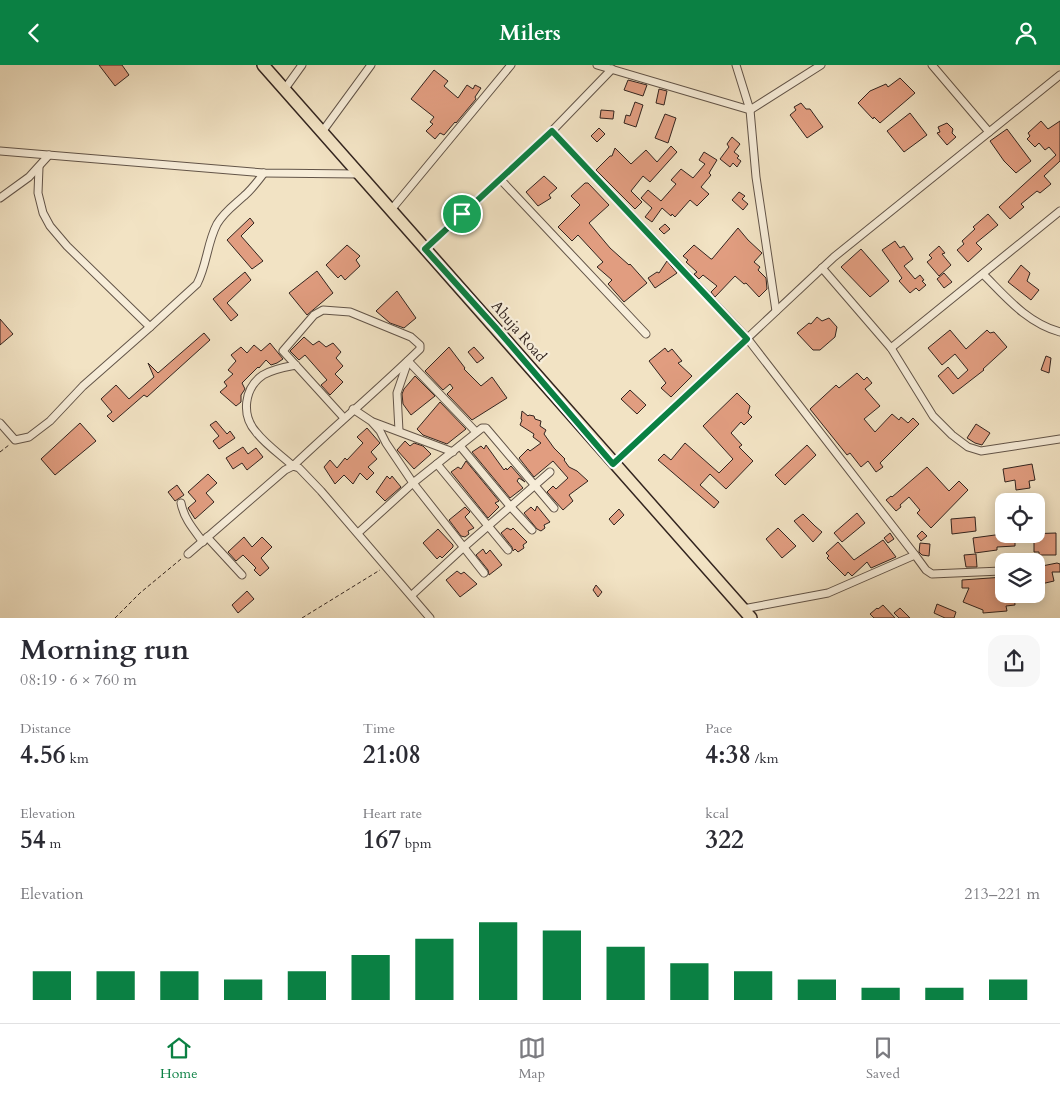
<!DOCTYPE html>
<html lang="en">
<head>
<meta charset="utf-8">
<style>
  body { margin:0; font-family:Cardo,serif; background:#f7f7f7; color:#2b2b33; height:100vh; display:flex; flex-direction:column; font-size:19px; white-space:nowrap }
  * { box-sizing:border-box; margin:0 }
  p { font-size:16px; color:#7c7c81 }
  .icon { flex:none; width:28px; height:28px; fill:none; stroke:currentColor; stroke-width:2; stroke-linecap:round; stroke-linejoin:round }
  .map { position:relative; height:553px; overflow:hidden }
  .drawer { display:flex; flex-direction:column; background:#fff; flex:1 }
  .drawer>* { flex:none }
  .buttons { position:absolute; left:995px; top:428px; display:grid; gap:10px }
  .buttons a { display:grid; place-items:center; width:50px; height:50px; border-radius:10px; background:#fff; box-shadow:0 2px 12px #0003; font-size:25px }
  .pin { position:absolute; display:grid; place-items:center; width:42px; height:42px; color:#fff; margin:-21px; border:2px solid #fff; border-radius:50%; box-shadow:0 1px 5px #0007 }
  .round { display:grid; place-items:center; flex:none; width:52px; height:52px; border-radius:15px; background:#f7f7f7 }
  .summary { display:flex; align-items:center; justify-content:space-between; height:85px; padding:0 20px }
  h1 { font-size:28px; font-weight:600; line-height:38px }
  .metrics { display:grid; grid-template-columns:repeat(3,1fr); gap:8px; height:85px; padding:5px 20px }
  .metrics div { display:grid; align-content:center }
  .metrics b { font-size:25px; font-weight:600 }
  .metrics small { font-size:14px; font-weight:400 }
  .metrics p { font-size:14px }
  .chart { height:140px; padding:10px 20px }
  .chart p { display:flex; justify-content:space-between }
  .chart svg { width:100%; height:90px; margin-top:5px; stroke:#0b8043; stroke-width:6 }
  header { display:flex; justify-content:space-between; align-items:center; height:65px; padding:0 20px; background:#0b8043; color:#fff; font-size:22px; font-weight:600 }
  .tab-bar { display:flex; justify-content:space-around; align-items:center; height:70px; border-top:1px solid #e1e1e2; background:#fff; font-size:14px; color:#7c7c81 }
  .tab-bar a { display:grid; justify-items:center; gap:2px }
  .tab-bar .selected { color:#0b8043 }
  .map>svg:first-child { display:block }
  .building { fill:#e19d80; stroke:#32241f }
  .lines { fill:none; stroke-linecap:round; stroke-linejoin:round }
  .street-casing { stroke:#625448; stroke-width:9 }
  .primary-casing { stroke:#32241f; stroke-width:14 }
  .path { stroke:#32241f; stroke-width:1; stroke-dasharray:4 2.5; stroke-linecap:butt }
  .street { stroke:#f7edd9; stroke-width:7 }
  .primary { stroke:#f2e3c4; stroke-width:11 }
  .route-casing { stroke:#fff; stroke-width:10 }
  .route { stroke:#0b8043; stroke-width:6 }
  .labels { text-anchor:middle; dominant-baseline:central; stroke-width:4.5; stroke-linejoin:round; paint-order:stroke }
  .street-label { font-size:15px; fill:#32241f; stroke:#f7edd9 }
</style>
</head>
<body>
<header><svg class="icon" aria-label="back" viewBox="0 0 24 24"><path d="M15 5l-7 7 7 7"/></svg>Milers<svg class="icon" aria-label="person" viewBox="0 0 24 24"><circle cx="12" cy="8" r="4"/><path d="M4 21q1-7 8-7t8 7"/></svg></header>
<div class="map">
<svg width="1060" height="553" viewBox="0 0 1060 553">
  <rect width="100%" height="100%" fill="#f2e3c4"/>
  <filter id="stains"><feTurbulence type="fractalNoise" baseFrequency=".004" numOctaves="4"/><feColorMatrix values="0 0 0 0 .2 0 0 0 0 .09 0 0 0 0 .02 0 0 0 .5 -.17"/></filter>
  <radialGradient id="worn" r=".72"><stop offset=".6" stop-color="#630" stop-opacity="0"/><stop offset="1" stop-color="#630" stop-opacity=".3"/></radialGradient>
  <!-- building -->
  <g class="building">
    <path d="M99,0H122L129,10L115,21Z"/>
    <path d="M434,5L448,16L444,21L458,33L467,20L473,24L475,20L481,23L475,32L476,34L456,58L455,57L444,70L440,68L435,74L426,66L433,59L430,57L434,52L411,34Z"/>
    <path d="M900,13L915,28L880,58L874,52L873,54L858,38L870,26L886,19L888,22Z"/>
    <path d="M628,15L647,20L643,31L624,25Z"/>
    <path d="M659,24L667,26L664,40L656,38Z"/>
    <path d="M635,37L643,40L636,62L624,58L626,50L630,51Z"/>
    <path d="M801,38L806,44H810L823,62L807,73L790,50L796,45L794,42Z"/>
    <path d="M601,45L614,46L613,54L600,53Z"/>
    <path d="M910,48L927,70L904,87L887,66Z"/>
    <path d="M665,49L676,53L668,78L655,73Z"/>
    <path d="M1041,56L1048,64L1060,56V96L1044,111L1051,119L1040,128L1037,126L1021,139L1024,142L1010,154L999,142L1056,90L1049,82L1045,85L1039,78L1035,82L1027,74L1030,71L1028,68Z"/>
    <path d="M947,58L953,64L952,68L956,72L947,80L937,68L940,67L938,62Z"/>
    <path d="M599,63L605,69L597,77L591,71Z"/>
    <path d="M1007,64L1031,96L1016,108L1004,96L990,76Z"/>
    <path d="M732,72L740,79L734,87L739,91L737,93L741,96L737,102L733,98L730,102L720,94L729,82L727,79Z"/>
    <path d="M671,81L677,87L650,117L643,111L631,126L642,137L635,144L596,105L610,91H612L615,83L631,99L646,85L657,97Z"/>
    <path d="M704,87L717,95L709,108L711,110L701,122L709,129L697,141L690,135L675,152L672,149L671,151L662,143L652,157L645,152L652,143L641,133L648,125L661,136L676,119L671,115L681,104L693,113L705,99L699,95Z"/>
    <path d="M544,111L557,123L549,130L551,133L538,141L526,127Z"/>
    <path d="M585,118H588L609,140L589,158L610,183L629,200L630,199L647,218L624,237L608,219L612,215L597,202L603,197L578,170L572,176L558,162L580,140L571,131Z"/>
    <path d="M739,127L745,131L742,134L748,139L743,145L732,135Z"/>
    <path d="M988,149L998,160L976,178L982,184L968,197L957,185L964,179L962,176L975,164L973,162Z"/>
    <path d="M250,153L254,158L241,171L263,196L252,204L227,175Z"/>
    <path d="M665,159L670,164L664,169L659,164Z"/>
    <path d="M738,163L748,175L762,188L754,197L760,202L758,205L766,213L767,224L759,232L746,218L744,219L735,211L715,232L711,227L717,221L703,210L699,214L694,209L697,207L686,197L688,195L683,191L694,180L711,194H712Z"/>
    <path d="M895,176L900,183L904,181L913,194L904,201L915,214L920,210L924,215L922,216L926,220L919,226L916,223L910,228L899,216L902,213L882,185Z"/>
    <path d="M347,180L360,191L356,195L360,201L345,215L341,210L338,213L326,200Z"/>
    <path d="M939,181L945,188L942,189L951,200L939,211L927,197L932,193L929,190Z"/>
    <path d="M861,184L889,216L870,232L841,202Z"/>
    <path d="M667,196L677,208L655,223L648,213L657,207L659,208Z"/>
    <path d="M1021,200L1030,208L1027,216L1039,225L1031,235L1008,217Z"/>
    <path d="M317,206L333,228L307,250L289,228Z"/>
    <path d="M245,207L251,215L227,238L238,250L231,256L213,234Z"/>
    <path d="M944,208L952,217L944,223L937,214Z"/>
    <path d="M397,226L416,253L404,263L390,258L376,246Z"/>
    <path d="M817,252L822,256L829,253L837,262L835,272L820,285H813L797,268L809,258L811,259Z"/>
    <path d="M0,254L13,269L0,280Z"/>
    <path d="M950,265L966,284L987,265L990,268L994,267L1007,282L983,304L984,305L953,329L938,311L948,302L958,314L968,305L955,289L942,300L928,283Z"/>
    <path d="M204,268L210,275L147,332L144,330L113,357L107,351L112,347L101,334L116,320L129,334L154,312L148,298L158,308Z"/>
    <path d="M304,272L313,280L319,276L326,282L333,278L341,287L336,293L343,301L335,309L343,317L330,330L321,320L327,315L305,290L299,295L290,286Z"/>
    <path d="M270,278L283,294L277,298L271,300L266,295L259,303L258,302L242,318L245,324L241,330V337L236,341L220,327L227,321L224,317L233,309L228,305L236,296L231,290L241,282L247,288L254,280L261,286Z"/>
    <path d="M449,282L465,303L464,304L481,321L492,312L507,333L472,355L447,329L453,323L450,319L443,325L425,306Z"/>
    <path d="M474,282L484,293L477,298L468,287Z"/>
    <path d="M665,283L668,287L672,284L682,296L678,298L692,311L671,332L661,323L666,318L649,296Z"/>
    <path d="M1046,291L1051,293L1049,308L1041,305Z"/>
    <path d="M857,308L864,315L867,312L872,318L865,324L880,341L864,354L875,367L892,349L899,355L901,352L908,358L913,353L919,359L880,398L883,402L876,407L868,396L861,402L850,388L847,390L810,344L836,320L839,323Z"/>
    <path d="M415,311L435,331L411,350L403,339L402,329L404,324Z"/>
    <path d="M630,325L646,340L637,349L621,334Z"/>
    <path d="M737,328L750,341L748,348L752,352L744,360L741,357L731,368L742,380L739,382L753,396L726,424L710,409L700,420L719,437L714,443L658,395L664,389L671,395L685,378L719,408L733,394L703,361Z"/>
    <path d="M440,337L466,364L447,379L423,370L417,364Z"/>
    <path d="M522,346L528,351L529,350L534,351L535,354L541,356L540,361L546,365L544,369L554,383L565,394L564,395L569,402L577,406L588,416L569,430L573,436L563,445L547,427L553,421L556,424L568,413L553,396L534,412L519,393L528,384L530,386L541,378L533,372L534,369L520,360L522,355L521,354Z"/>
    <path d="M216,356L227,369L230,366L235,373L219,384L213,376L219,371L210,360Z"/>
    <path d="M80,358L96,376L55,410L41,394Z"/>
    <path d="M976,359L990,368L982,380L975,378L967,373Z"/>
    <path d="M367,363L380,378L371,387L377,394L368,402L374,408L367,415L360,408L353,419L344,410L335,419L324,402L330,395L337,403L345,393L347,395L363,378L357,372Z"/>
    <path d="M405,376L410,381L414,378L423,381L431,389L414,404L397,385Z"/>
    <path d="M486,380L504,405L506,403L507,405L511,401L525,417L519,413L517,416L523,423L510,433L472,387L481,381L484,384Z"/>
    <path d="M807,380L816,390L785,420L775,410Z"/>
    <path d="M243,382L248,389L256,383L263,392L247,405L242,398L233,404L226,393Z"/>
    <path d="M466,396L499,436L495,438L499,442L488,453L451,407L458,402L461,404Z"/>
    <path d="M1032,399L1035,415L1029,416L1030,423L1016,425L1015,415L1005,417L1003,404Z"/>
    <path d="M927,402L949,426L959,416L968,425L931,463L917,448L920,445L909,432L900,440L901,442L896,446L886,435L891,431L892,432Z"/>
    <path d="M208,409L217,418L206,428L214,437L195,454L188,443L196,436L188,427Z"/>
    <path d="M387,411L390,414L392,411L401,422L385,436L376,427Z"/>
    <path d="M177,420L184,430L175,436L168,427Z"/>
    <path d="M537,441L550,457L544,460L545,463L541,466L537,464L524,448L531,442L535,446Z"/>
    <path d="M465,442L470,447L465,452L474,463L468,466L469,469L465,472L461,471L449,455Z"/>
    <path d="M619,444L624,450L614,460L609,454Z"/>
    <path d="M857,448L865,458L842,477L834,468Z"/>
    <path d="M803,449L815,461L822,467L813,477L794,456Z"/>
    <path d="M975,452L976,466L952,469L951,454Z"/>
    <path d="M507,463L511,465L513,463L527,477L523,480L524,483L518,487L515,484L513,486L512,482L501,468Z"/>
    <path d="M778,463L796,481L782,493L766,474Z"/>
    <path d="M438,464L453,480V482L442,493L440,491L437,494L423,478Z"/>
    <path d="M922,466L927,471L921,476L917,471Z"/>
    <path d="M890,468L894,474L888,478L884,473Z"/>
    <path d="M1056,468V490H1039V487H1034V473L1015,476V481L997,482V485L975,488L973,473L995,470Z"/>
    <path d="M244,472L252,482L262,472L272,482L261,493L269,503L260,511L254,505L256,503L243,490L236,496L228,487Z"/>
    <path d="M883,475L896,492L871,503L867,497L852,511L848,507L845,511L827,493L829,491L826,488L838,477L854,495Z"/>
    <path d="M920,478L930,479L929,491L922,490L919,487Z"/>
    <path d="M483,484L486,489L490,485L502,500L489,510L488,505L476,490Z"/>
    <path d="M976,489L977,502H966L964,490Z"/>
    <path d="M1057,498L1060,499V507H1052L1054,516L1041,519L1037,502Z"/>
    <path d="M457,506L461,509L464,507L477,519L460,532L446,515Z"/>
    <path d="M1004,512V529H1014L1015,540L1006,541L1007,546L983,548V545L963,537L969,523H962V515Z"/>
    <path d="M596,520L602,527L598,532L593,525Z"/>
    <path d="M247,526L254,534L238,548L232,540Z"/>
    <path d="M937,539L956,547L954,553H945L934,548Z"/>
    <path d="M883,540L895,553H874L870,549L877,543L878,544Z"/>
    <path d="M900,543L910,553H899L894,548Z"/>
  </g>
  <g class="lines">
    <defs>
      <g id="street">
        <path d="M597,0L750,45L821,0"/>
        <path d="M736,0L750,45L756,112L776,246"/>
        <path d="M932,0L989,67"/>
        <path d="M284,25L302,0"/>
        <path d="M552,66L747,273L915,490"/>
        <path d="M322,67L371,0"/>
        <path d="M0,86L264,108L358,109"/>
        <path d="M39,102L38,128L43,148L50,161L67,181L150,262"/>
        <path d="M500,114L646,269"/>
        <path d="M0,133L29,112L49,90"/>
        <path d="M391,145L511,0"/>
        <path d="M425,184L552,66L612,4"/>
        <path d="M822,203L891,283L933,351L952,370L968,382L981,386L1060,374"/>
        <path d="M983,209C1006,232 1027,258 1060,267"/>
        <path d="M891,283L1060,146"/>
        <path d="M408,296L476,367"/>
        <path d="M296,300C285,302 273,304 263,310C244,323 241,350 256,367C266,380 281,390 293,401C335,361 379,324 420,284V280L411,272L350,247L323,245L314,250L283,286L344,353"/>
        <path d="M353,344L371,356L380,366L386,378L413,418L484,508"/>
        <path d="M373,357L453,387"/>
        <path d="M0,358L15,375L29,372L50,356L83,321L150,262L197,219C207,200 207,178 217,159C224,147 233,141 244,131C251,125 258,116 264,108"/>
        <path d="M399,366L397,328L408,296"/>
        <path d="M460,381L510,441L532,465"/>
        <path d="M437,399L508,485"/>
        <path d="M613,399L834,192L1060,10"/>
        <path d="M181,438C184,454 194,465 203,477"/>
        <path d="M358,468L413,418L482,363H486L554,443"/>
        <path d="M207,472L242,510"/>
        <path d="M188,489L285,405L293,401L299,403L321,426L430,553"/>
        <path d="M412,530L464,482L550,407"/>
        <path d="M743,544L828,528L915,490L926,505L932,509L1001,506"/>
      </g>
      <path id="primary" d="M263,0L751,553"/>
    </defs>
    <!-- street casing -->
    <use href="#street" class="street-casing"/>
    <!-- primary casing -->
    <use href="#primary" class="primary-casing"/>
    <!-- path -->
    <g class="path">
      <path d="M0,387L9,380"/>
      <path d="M115,553L140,528L181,494"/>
      <path d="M302,553L380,505"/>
    </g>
    <!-- street -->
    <use href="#street" class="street"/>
    <!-- primary -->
    <use href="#primary" class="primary"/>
  </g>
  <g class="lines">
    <defs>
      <path id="route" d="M552,66L747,274L613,399L496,263L425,184Z"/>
    </defs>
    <!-- route casing -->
    <use href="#route" class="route-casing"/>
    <!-- route -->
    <use href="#route" class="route"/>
  </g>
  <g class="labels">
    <!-- street labels -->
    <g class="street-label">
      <text transform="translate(519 266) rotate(49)">Abuja Road</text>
    </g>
  </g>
  <rect width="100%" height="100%" filter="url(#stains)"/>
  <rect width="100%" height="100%" fill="url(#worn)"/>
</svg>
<div class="buttons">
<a><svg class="icon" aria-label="locate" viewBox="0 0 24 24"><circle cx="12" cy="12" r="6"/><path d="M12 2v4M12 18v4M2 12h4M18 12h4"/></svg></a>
<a><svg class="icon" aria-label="layers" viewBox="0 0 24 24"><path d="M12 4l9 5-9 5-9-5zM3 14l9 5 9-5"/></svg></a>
</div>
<div class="pin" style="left:462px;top:149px;background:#1e9e55"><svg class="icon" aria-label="arrive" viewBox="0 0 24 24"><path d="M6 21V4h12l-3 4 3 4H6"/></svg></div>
</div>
<section class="drawer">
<div class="summary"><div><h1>Morning run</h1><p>08:19 · 6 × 760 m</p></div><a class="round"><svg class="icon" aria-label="share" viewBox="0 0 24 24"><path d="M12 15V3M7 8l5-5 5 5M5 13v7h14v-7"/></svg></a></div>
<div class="metrics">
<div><p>Distance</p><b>4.56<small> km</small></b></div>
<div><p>Time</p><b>21:08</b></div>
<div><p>Pace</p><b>4:38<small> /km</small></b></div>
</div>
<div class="metrics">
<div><p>Elevation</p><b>54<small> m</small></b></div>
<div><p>Heart rate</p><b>167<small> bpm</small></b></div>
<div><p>kcal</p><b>322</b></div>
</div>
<div class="chart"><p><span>Elevation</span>213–221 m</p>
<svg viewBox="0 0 160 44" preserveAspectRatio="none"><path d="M5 44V30M15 44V30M25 44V30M35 44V34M45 44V30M55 44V22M65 44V14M75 44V6M85 44V10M95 44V18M105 44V26M115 44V30M125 44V34M135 44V38M145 44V38M155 44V34"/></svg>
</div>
</section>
<nav class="tab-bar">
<a class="selected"><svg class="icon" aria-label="home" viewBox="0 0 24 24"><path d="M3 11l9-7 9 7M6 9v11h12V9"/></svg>Home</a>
<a><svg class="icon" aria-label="map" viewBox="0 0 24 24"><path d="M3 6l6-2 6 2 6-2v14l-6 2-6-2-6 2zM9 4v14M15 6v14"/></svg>Map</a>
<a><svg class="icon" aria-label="saved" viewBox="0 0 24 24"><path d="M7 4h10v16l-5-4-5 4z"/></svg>Saved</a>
</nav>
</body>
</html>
